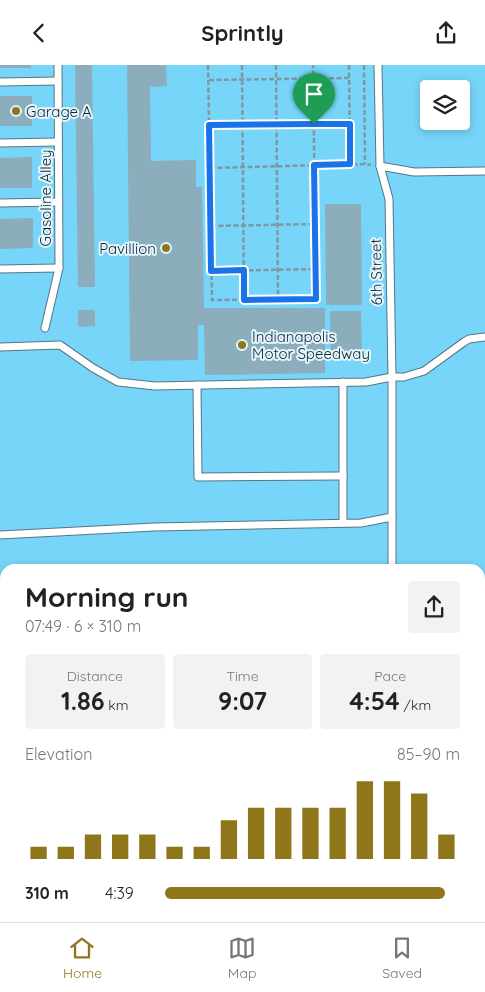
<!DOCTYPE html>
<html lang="en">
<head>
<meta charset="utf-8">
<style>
  body { margin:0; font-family:Quicksand,sans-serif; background:#f2f2f2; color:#222; height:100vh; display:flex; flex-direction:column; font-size:19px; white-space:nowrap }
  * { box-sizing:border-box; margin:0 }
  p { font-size:16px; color:#767676 }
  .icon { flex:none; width:28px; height:28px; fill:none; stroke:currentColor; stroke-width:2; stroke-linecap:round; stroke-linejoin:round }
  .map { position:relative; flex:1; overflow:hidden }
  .panel { position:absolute; left:0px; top:499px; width:485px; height:359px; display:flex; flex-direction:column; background:#fff; border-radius:15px 15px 0 0; box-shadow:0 2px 8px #0003 }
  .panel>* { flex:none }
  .fabs { position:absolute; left:420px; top:15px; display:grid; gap:10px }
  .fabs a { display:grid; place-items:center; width:50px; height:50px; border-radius:5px; background:#fff; box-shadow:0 2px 8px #0003; font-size:25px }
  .pin { position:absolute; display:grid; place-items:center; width:42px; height:42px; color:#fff; margin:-51px -21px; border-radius:50% 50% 50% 0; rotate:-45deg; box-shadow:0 0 5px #0007 }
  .pin .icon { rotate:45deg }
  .round { display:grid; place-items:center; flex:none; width:52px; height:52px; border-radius:5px; background:#f2f2f2 }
  .overview { display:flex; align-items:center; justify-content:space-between; height:85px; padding:0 25px }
  h1 { font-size:28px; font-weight:700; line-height:38px }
  .figures { display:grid; grid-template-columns:repeat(3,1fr); gap:8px; height:85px; padding:5px 25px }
  .figures div { display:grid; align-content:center; border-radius:5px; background:#f2f2f2; text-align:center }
  .figures b { font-size:25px; font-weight:700 }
  .figures small { font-size:14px; font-weight:400 }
  .figures p { font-size:14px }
  .chart { height:140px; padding:10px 25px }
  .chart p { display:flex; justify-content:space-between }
  .chart svg { width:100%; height:90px; margin-top:5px; stroke:#90761b; stroke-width:6 }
  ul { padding:0 25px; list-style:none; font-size:16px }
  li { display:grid; grid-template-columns:80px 60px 1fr; align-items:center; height:38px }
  li i { height:12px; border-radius:6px; background:#90761b }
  header { display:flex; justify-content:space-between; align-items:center; height:65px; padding:0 25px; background:#fff; font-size:22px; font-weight:700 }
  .tabs { display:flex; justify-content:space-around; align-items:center; height:70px; border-top:1px solid #e0e0e0; background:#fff; font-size:14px; color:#767676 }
  .tabs a { display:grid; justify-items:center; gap:2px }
  .tabs .active { color:#90761b }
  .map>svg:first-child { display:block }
  .green { fill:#76d5f8; fill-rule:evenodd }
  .water { fill:#279abe }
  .building { fill:#8cadbb }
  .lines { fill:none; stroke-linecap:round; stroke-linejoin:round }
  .service-casing { stroke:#567682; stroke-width:9 }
  .minor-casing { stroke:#567682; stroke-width:16 }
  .path { stroke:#7e98a2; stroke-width:2.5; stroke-dasharray:5 2.5; stroke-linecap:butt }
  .service { stroke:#fff; stroke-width:7 }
  .minor { stroke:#fff; stroke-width:14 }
  .route-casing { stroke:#fff; stroke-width:10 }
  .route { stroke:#1a73e8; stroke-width:6 }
  .poi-dot { fill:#90761b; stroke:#e1f6fe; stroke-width:2 }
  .labels { text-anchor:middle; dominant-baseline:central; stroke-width:4; stroke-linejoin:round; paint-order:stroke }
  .poi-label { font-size:15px; fill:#19262c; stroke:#e1f6fe; text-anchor:start }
  .street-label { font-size:15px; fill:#19262c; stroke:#e1f6fe }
</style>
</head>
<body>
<header><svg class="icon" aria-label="back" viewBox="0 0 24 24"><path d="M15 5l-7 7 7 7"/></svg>Sprintly<svg class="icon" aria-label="share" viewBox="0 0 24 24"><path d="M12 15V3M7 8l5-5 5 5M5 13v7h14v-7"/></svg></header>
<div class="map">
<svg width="485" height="857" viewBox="0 0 485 857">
  <rect width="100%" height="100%" fill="#c8ebf9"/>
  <!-- green -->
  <path class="green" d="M0,0H485V857H0ZM429,24H461V56H429ZM5,504H480V852H5Z"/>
  <!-- water -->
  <path class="water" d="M485,678V724L482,721L480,718V685Z"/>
  <!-- building -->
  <g class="building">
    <rect x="0" y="0" width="31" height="3"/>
    <path d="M75,0H92L95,222H78Z"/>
    <path d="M127,0H166L167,21L150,22L151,96L196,95V122H202L204,243H325V308L205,310L204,260H198V295L130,296Z"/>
    <rect x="0" y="31" width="32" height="30"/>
    <path d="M32,92V123H0V93Z"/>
    <path d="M325,139H361L362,240H326Z"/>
    <path d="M33,153V183L0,184V154Z"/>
    <path d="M78,245H95V261L78,262Z"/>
    <path d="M330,246H361L362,293H331Z"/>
  </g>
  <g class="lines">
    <defs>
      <g id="service">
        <path d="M378,0L380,101L389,134L392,312V504"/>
        <path d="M0,17L58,16"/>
        <path d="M0,78L58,77"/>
        <path d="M380,101L414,107L485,106"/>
        <path d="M0,138L58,137"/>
        <path d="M0,204L59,203"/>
        <path d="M45,263L59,203L58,0"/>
        <path d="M0,282L60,280L93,303L118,317L155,321L366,317L392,312H404L424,306L464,277L469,274L485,272"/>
        <path d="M343,317V458"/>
        <path d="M197,320L198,412L343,411"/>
        <path d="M0,470L154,462L361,458L392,452"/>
      </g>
      <g id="minor">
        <path d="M480,524H485"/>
        <path d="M0,530L5,529"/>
      </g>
    </defs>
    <!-- service casing -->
    <use href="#service" class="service-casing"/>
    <!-- minor casing -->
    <use href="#minor" class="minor-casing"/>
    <!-- path -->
    <g class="path">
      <path d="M208,0L212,235L316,234L313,0"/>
      <path d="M242,0L244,235"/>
      <path d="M276,0L278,234"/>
      <path d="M349,0L350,99"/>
      <path d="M364,0L365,99"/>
      <path d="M209,15L349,13"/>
      <path d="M209,60L350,59"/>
      <path d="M210,103L365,99L371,100"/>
      <path d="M211,161L315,159"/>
      <path d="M211,206L315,204"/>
      <path d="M480,808L485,810"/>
      <path d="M442,852V857"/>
      <path d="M364,857L365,852"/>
    </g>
    <!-- service -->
    <use href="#service" class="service"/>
    <!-- minor -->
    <use href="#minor" class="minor"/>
  </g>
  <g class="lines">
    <defs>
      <path id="route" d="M314,59H350V99L314,100L316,234L244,235V205L211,206L209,60Z"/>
    </defs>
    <!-- route casing -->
    <use href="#route" class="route-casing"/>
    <!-- route -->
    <use href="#route" class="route"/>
  </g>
  <!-- markers -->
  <g class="poi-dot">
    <circle cx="16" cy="46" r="5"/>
    <circle cx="166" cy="183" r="5"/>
    <circle cx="242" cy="280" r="5"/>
  </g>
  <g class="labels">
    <!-- poi labels -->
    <g class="poi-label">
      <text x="26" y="46">Garage A</text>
      <text x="156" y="183" text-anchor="end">Pavillion</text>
      <text x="252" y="271">Indianapolis<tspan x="252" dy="17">Motor Speedway</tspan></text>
    </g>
    <!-- street labels -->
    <g class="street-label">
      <text transform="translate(45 133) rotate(-90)">Gasoline Alley</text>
      <text transform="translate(376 207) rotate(-91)">6th Street</text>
    </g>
  </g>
</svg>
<div class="fabs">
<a><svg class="icon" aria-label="layers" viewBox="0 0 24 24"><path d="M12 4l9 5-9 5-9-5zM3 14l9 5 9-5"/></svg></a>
</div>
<div class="pin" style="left:314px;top:59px;background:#1e9e55"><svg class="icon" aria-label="arrive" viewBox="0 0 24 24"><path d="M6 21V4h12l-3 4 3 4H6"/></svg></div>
<section class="panel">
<div class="overview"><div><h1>Morning run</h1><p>07:49 · 6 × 310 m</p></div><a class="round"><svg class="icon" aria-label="share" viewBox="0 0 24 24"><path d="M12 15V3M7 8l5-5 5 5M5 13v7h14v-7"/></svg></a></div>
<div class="figures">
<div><p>Distance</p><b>1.86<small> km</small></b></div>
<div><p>Time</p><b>9:07</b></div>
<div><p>Pace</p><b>4:54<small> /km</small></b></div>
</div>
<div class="chart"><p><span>Elevation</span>85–90 m</p>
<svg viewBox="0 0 160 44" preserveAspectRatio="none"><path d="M5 44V38M15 44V38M25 44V32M35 44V32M45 44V32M55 44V38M65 44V38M75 44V25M85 44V19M95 44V19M105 44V19M115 44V19M125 44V6M135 44V6M145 44V12M155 44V32"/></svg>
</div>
<ul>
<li><b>310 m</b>4:39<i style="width:95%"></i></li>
</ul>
</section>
</div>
<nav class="tabs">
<a class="active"><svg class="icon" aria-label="home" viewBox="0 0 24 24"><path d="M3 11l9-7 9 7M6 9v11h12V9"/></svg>Home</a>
<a><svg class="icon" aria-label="map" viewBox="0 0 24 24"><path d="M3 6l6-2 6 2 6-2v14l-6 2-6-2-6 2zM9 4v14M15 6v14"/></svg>Map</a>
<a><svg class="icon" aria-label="saved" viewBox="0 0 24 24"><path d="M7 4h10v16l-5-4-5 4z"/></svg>Saved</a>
</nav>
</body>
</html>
